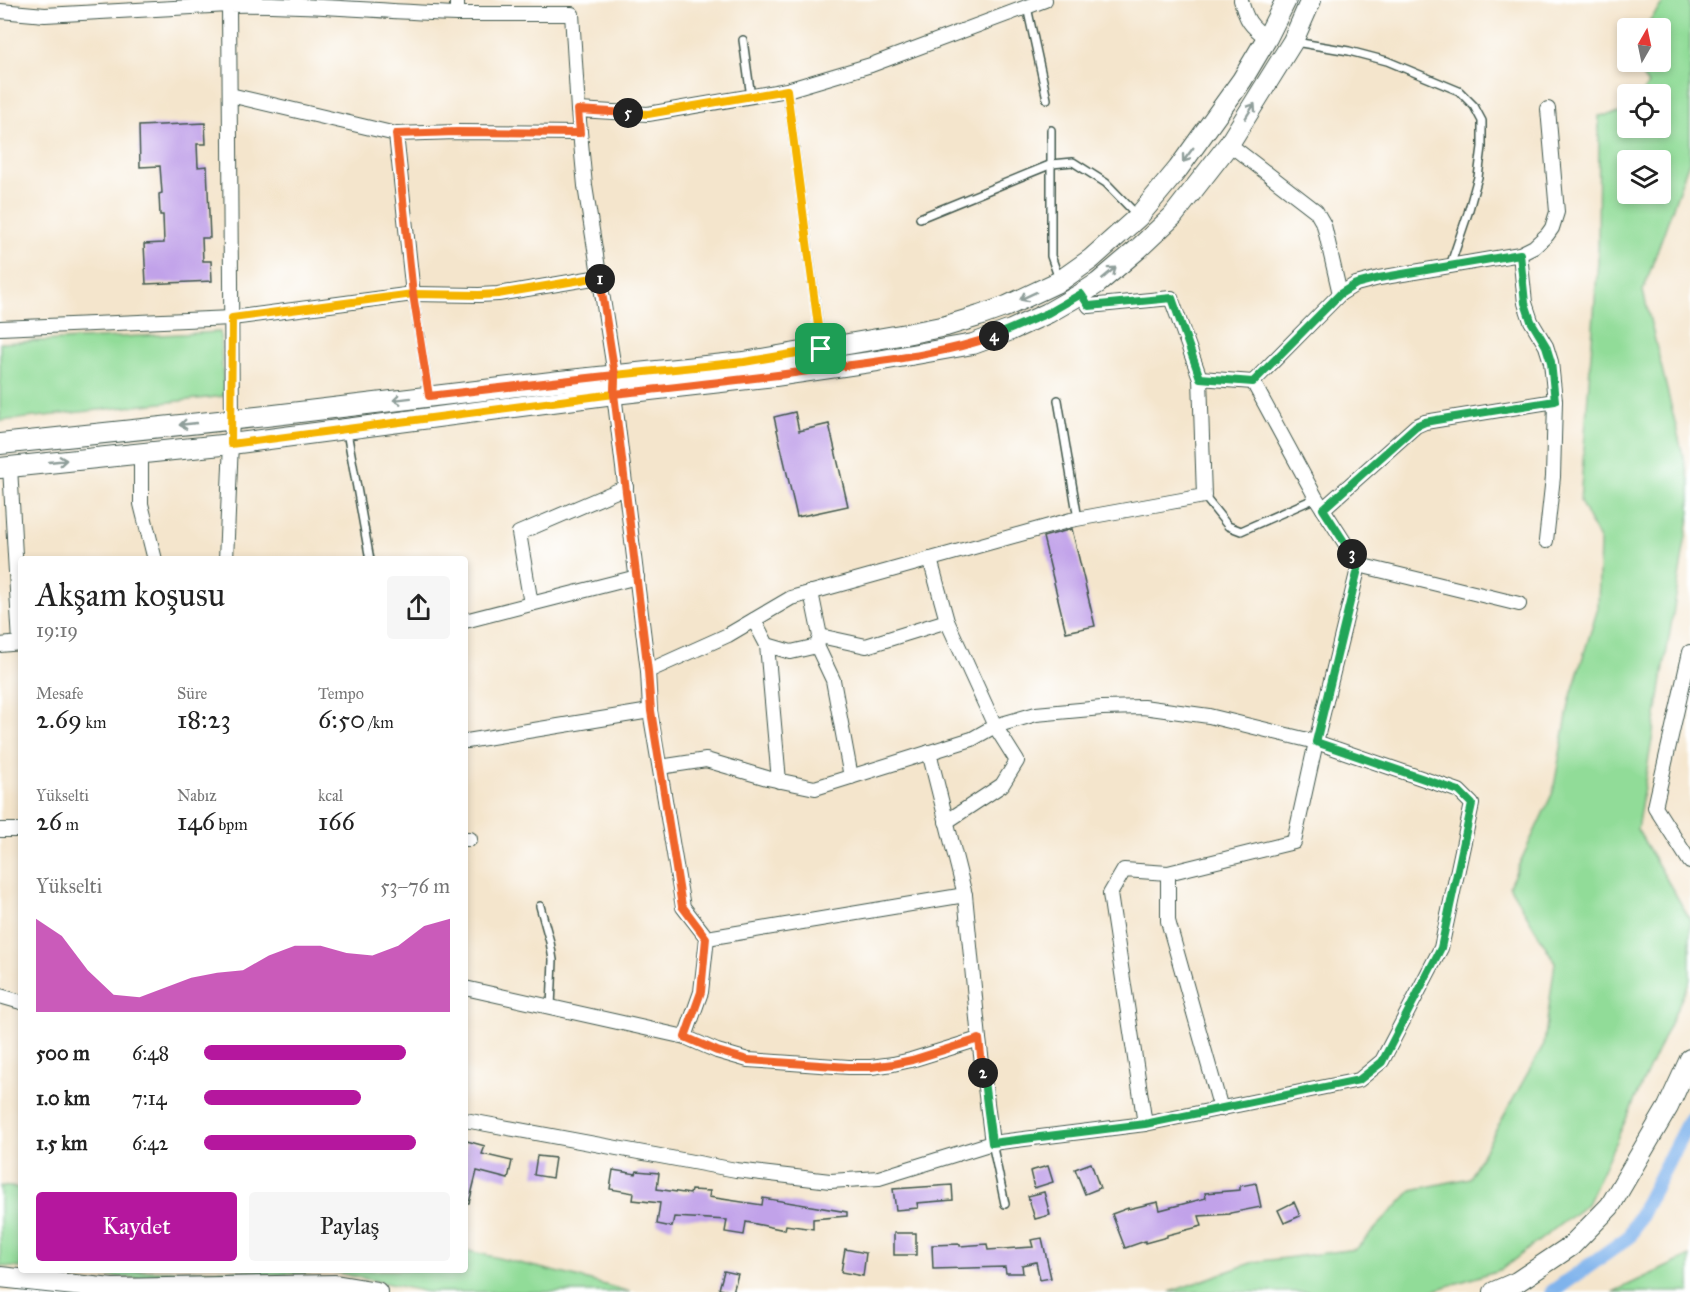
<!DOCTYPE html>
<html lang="tr">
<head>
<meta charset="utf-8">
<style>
  body { margin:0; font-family:"IM FELL Great Primer",serif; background:#f6f6f6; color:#222; height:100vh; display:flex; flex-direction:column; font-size:22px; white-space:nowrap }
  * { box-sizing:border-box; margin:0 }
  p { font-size:20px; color:#767676 }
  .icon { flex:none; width:33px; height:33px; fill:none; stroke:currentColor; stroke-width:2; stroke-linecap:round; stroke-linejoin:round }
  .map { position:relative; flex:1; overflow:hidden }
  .side { position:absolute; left:18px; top:556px; width:450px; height:717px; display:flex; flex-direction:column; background:#fff; border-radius:6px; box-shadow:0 3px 9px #0003 }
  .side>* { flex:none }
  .needle { width:39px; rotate:9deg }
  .fabs { position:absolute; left:1617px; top:18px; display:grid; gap:12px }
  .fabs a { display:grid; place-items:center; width:54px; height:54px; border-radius:6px; background:#fff; box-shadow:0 3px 9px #0003; font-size:30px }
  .pin { position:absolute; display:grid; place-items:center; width:51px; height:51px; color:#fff; margin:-26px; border-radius:12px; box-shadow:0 3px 9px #0006 }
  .km { position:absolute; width:30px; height:30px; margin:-15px; border-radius:50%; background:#222; color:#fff; font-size:16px; line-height:30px; text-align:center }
  .round { display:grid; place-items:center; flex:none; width:63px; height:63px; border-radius:6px; background:#f6f6f6 }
  .overview { display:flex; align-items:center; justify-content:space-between; height:102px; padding:0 18px }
  h1 { font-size:33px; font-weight:600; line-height:45px }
  .stats { display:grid; grid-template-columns:repeat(3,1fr); gap:9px; height:102px; padding:6px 18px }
  .stats div { display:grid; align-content:center }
  .stats b { font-size:26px; font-weight:600 }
  .stats small { font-size:16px; font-weight:400 }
  .stats p { font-size:16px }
  .chart { height:168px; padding:12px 18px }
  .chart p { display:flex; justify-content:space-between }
  .chart svg { width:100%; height:108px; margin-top:6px; fill:#b5179e; opacity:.7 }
  .cta { display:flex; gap:12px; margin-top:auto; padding:12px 18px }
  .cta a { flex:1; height:69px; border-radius:6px; background:#b5179e; color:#fff; font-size:24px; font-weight:600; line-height:69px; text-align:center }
  .cta a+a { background:#f6f6f6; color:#222 }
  ul { padding:0 18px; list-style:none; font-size:20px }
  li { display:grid; grid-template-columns:96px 72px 1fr; align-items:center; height:45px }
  li i { height:15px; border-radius:8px; background:#b5179e }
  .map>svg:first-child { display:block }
  .green { fill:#91dc98; stroke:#588c66; stroke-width:1.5; fill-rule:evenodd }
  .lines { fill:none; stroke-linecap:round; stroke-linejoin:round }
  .canal { stroke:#7fb3ec; stroke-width:15 }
  .building { fill:#c1a2e9 }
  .lane-casing { stroke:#3f564b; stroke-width:10 }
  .street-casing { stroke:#3f564b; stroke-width:16 }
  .secondary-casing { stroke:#3f564b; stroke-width:22 }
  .lane { stroke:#fff; stroke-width:7 }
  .street { stroke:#fff; stroke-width:14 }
  .secondary { stroke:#fff; stroke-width:20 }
  .oneway { stroke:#8f9e9a }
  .split-1-casing { stroke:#fff; stroke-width:12 }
  .split-2-casing { stroke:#fff; stroke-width:12 }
  .split-3-casing { stroke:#fff; stroke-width:12 }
  .split-4-casing { stroke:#fff; stroke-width:12 }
  .split-5-casing { stroke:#fff; stroke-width:12 }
  .split-6-casing { stroke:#fff; stroke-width:12 }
  .split-1 { stroke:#f5b400; stroke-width:8 }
  .split-2 { stroke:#f0652b; stroke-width:8 }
  .split-3 { stroke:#22a559; stroke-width:8 }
  .split-4 { stroke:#22a559; stroke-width:8 }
  .split-5 { stroke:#f0652b; stroke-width:8 }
  .split-6 { stroke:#f5b400; stroke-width:8 }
</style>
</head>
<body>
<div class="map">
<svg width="1690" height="1292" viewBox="0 0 1690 1292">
  <rect width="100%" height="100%" fill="#fff"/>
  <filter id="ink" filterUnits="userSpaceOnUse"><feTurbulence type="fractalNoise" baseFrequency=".0167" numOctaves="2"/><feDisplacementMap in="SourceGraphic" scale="12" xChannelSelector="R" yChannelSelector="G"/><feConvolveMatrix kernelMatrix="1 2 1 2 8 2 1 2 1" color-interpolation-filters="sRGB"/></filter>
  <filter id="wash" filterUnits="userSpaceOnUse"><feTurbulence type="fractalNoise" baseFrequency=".008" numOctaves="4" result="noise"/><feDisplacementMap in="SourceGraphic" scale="24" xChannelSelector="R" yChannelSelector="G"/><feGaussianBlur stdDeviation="1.35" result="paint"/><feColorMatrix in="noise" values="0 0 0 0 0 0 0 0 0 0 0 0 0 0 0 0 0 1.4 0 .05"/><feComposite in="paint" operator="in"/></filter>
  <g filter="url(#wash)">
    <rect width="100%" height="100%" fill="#f4e5cc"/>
    <!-- green -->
    <g class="green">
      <path d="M1665,0H1690V159L1643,291L1690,484V512L1637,829L1690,919V980L1587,1204L1502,1269L1429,1292H1170L1254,1262L1356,1249L1412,1190L1469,1178L1544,1044L1555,962L1509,886L1553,792L1570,699L1598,608L1600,542L1580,501L1598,260L1599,116L1627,112L1628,128H1660V94H1641L1648,85L1632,62H1660V28H1644ZM1660,160V194H1628V160Z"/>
      <path d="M220,332L224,396L0,421V343Z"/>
      <path d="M0,1186L21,1188V1268L0,1266Z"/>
      <path d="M465,1250L573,1276L630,1292H427L334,1272L159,1281L48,1271L465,1270Z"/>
      <path d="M1690,1256V1292H1613Z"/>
    </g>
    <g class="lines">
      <!-- canal -->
      <path class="canal" d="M1552,1292L1629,1237L1690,1119"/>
    </g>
    <g id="blocks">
      <!-- building -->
      <g class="building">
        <path d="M205,123L206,144H197L198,167L207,166L210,238H202L203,261H211L212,281L146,284L144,244L164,243L163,215H160L159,194L162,193L160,166L140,167L139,126Z"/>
        <path d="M795,412L799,431L829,424L848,506L797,517L774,417Z"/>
        <path d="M1072,529L1095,626L1066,632L1043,537Z"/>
        <path d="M467,1141L485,1146L482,1154L512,1161L508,1179L477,1171L469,1203H465V1150Z"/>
        <path d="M537,1156L555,1158L552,1178L534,1175Z"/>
        <path d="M1091,1163L1100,1188L1085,1194L1075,1169Z"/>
        <path d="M1048,1166L1053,1182L1034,1188L1030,1171Z"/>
        <path d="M613,1170L636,1174L637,1171L659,1173L657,1189L690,1194L691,1190L710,1191L709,1197L762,1205L763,1198L847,1212V1216L813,1219V1229L786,1225L785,1230L746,1222L744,1235L725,1232L727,1220L674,1217L672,1227L657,1224L660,1203L633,1200L634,1193L610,1189Z"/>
        <path d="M1256,1183L1261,1207L1230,1213V1214L1199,1216L1202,1226L1167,1235V1237L1145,1243V1241L1125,1248L1112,1214L1128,1208V1209L1158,1202L1160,1210L1206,1198L1205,1193L1240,1190V1186Z"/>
        <path d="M952,1185L953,1200L917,1203L918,1208L896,1210L893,1189Z"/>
        <path d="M1044,1192L1050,1215L1035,1219L1028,1196Z"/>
        <path d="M1294,1202L1300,1216L1284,1223L1278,1210Z"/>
        <rect x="894" y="1233" width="22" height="22"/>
        <path d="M1042,1238L1051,1278L1040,1280L1036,1262L1022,1265L1023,1273H1006L1005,1267L933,1269L932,1245L960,1244V1246L987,1244L988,1250L1033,1247L1031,1240Z"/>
        <path d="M845,1249L866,1253L863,1276L841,1272Z"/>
        <path d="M724,1271L738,1274L733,1292L719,1289Z"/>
      </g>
    </g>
  </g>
  <g filter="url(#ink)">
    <use href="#blocks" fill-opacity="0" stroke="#3f564b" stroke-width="1.5"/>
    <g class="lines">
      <defs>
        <g id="lane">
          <path d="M1027,7L1047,99"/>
          <path d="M743,40L751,97"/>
          <path d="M1295,42L1349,51L1387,61L1459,91L1474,106L1482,121V147L1478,177L1468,213L1450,266"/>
          <path d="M787,90L821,347"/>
          <path d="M1051,130V256L1059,279"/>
          <path d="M920,218L1052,164L1073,162L1106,183L1136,214"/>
          <path d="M413,294L429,395"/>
          <path d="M1058,400L1078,519"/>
          <path d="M347,432L370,560"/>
          <path d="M1204,496L1228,526L1241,531L1316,498"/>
          <path d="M540,906L550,942L553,960L551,1007"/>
          <path d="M992,1143L1005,1204"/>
        </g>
        <g id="street">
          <path d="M1241,0C1246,20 1250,26 1267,38"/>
          <path d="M0,11L45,15L229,5"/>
          <path d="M457,14H572L578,110"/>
          <path d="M396,134L456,132L580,133"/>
          <path d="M1229,144L1316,211L1324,225L1340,294"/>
          <path d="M1520,254L1525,303L1531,321L1546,346L1551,362L1555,401L1553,477L1546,541"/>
          <path d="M413,294L479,295L498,294L599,277"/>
          <path d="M0,328L232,318L413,294L396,134L230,95"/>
          <path d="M1200,378L1253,382L1316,498L1359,565"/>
          <path d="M1253,382L1340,294L1356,284L1379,278L1520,254L1534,247L1547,235L1552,228L1557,212L1548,109"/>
          <path d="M141,453V504L155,560"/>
          <path d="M10,467L20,643"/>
          <path d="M626,487L519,533L531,604L637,577"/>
          <path d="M1323,509L1416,426L1425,422L1555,401"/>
          <path d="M930,559L947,621L995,726L1017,761L1002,785L946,822"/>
          <path d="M226,560L232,419L229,5C305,3 381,12 457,14V0"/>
          <path d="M754,620L767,645L791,652L817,646L820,636L811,592"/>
          <path d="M465,621L531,604"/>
          <path d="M820,636L866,646L947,621"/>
          <path d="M0,645L21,643"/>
          <path d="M767,645L779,781"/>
          <path d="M817,646L833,680L851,777"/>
          <path d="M1690,652L1655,807L1690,862"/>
          <path d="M648,671L614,394L615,375L585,186L578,110L648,114L787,90L871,65L1045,0"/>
          <path d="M467,741L650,711"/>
          <path d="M929,752L965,895L979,1039L992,1143"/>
          <path d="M0,830H21"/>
          <path d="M465,839H470"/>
          <path d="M1168,873V921L1221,1109"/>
          <path d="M707,938L965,895"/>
          <path d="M465,988L685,1037L717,1051L748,1060L849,1067H871L893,1064L911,1060L979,1039"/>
          <path d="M0,996L21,1002"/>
          <path d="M685,1037L701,992L707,938L683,907L650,711L648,671L728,635L791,598L1071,520L1204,496L1200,378L1171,298L1089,306L1081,294"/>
          <path d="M465,1120L736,1170L830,1181L879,1178L992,1143L1145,1124L1359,1080L1382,1061L1441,948L1472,804L1459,791L1316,742L1209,716L1143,707L1102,708L1036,714L995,726L972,739L815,788L767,778L706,760L660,767"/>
          <path d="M1145,1124L1110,894L1124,870L1168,873L1294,842L1316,742L1359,565L1519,604"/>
        </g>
        <g id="secondary">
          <path d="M0,444L266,416L560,381L744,362L906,334L946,326L979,316L1007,306L1060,281L1091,259L1138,217L1178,169L1242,80L1267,38L1286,0"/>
          <path d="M0,468L231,444L614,394L775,376L877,361L973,344L1011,330L1048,313L1081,294L1098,283L1138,249L1173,216L1229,144L1293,41L1311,0"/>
          <path d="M0,1277L112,1289L335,1285L377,1292"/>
          <path d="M1494,1292L1517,1282L1571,1246L1610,1206L1668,1107L1690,1059"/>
        </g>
      </defs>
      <!-- lane casing -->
      <use href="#lane" class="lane-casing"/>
      <!-- street casing -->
      <use href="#street" class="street-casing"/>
      <!-- secondary casing -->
      <use href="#secondary" class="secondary-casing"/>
      <!-- lane -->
      <use href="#lane" class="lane"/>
      <!-- street -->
      <use href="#street" class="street"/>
      <!-- secondary -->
      <use href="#secondary" class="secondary"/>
    </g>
    <!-- one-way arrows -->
    <defs><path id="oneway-shaft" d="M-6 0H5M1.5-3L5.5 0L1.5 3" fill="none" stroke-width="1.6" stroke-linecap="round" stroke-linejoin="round" transform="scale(1.5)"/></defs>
    <g class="oneway">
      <use href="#oneway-shaft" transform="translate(1250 111) rotate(-58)"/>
      <use href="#oneway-shaft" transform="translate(1188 155) rotate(126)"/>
      <use href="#oneway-shaft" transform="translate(1109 273) rotate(-40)"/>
      <use href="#oneway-shaft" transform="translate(1028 296) rotate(155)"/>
      <use href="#oneway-shaft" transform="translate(402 399) rotate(173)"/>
      <use href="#oneway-shaft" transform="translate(188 424) rotate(174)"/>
      <use href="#oneway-shaft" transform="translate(58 461) rotate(-6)"/>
    </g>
  </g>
  <g class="lines" filter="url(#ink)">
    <defs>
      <path id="split-1" d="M600,279L599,277L498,294L479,295L413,294L232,318L231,444L614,394L615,375L744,362L821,349"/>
      <path id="split-2" d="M600,279L615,375L614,394L648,671L651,711L682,906L706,938L701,992L685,1037L717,1051L748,1060L849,1067H871L893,1064L912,1060L979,1039L983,1073"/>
      <path id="split-3" d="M983,1073L992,1143L1145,1124L1359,1080L1382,1062L1441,948L1472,804L1459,791L1316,742L1359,565L1352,554"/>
      <path id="split-4" d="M994,336L1048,313L1081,294L1089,306L1172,298L1200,378L1253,382L1340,294L1356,284L1379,278L1520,254L1525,303L1531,321L1546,346L1551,362L1555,401L1436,420L1425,422L1416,426L1323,509L1352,554"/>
      <path id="split-5" d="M628,113L578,110L580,133L456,132L396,134L413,294L429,396L615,375L614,394C693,385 772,377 851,365C897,359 951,352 994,336"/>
      <path id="split-6" d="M628,113L648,114L787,90L821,349"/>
    </defs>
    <!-- split-1 casing -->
    <use href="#split-1" class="split-1-casing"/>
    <!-- split-2 casing -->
    <use href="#split-2" class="split-2-casing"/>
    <!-- split-3 casing -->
    <use href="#split-3" class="split-3-casing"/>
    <!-- split-4 casing -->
    <use href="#split-4" class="split-4-casing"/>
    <!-- split-5 casing -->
    <use href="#split-5" class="split-5-casing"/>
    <!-- split-6 casing -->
    <use href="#split-6" class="split-6-casing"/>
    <!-- split-1 -->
    <use href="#split-1" class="split-1"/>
    <!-- split-2 -->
    <use href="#split-2" class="split-2"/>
    <!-- split-3 -->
    <use href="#split-3" class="split-3"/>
    <!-- split-4 -->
    <use href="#split-4" class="split-4"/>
    <!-- split-5 -->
    <use href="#split-5" class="split-5"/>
    <!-- split-6 -->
    <use href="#split-6" class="split-6"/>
  </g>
</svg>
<div class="fabs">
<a><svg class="needle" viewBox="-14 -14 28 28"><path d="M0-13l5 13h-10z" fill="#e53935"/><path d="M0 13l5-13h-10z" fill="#767676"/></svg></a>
<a><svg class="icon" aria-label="locate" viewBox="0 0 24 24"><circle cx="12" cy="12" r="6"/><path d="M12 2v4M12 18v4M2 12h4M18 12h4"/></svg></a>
<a><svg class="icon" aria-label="layers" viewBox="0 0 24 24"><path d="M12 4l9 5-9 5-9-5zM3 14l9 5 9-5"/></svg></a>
</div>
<div class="pin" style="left:821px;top:349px;background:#1e9e55"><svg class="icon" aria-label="arrive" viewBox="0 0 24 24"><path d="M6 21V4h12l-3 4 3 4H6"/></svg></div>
<b class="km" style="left:600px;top:279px">1</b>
<b class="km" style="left:983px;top:1073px">2</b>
<b class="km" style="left:1352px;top:554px">3</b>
<b class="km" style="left:994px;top:336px">4</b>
<b class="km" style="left:628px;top:113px">5</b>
<section class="side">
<div class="overview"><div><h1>Akşam koşusu</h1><p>19:19</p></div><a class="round"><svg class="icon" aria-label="share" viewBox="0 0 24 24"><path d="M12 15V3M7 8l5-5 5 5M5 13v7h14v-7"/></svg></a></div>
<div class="stats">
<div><p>Mesafe</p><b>2.69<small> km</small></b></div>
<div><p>Süre</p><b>18:23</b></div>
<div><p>Tempo</p><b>6:50<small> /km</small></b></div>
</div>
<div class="stats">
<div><p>Yükselti</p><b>26<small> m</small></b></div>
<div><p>Nabız</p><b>146<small> bpm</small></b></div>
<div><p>kcal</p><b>166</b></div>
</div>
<div class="chart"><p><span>Yükselti</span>53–76 m</p>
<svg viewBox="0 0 160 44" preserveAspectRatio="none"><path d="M0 44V6L10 13L20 27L30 37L40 38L50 34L60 30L70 28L80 27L90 21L100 17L110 17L120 20L130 21L140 17L150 9L160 6V44z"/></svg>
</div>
<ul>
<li><b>500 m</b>6:48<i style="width:82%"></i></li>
<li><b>1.0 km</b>7:14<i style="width:64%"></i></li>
<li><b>1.5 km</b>6:42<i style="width:86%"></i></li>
</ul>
<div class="cta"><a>Kaydet</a><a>Paylaş</a></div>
</section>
</div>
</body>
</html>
